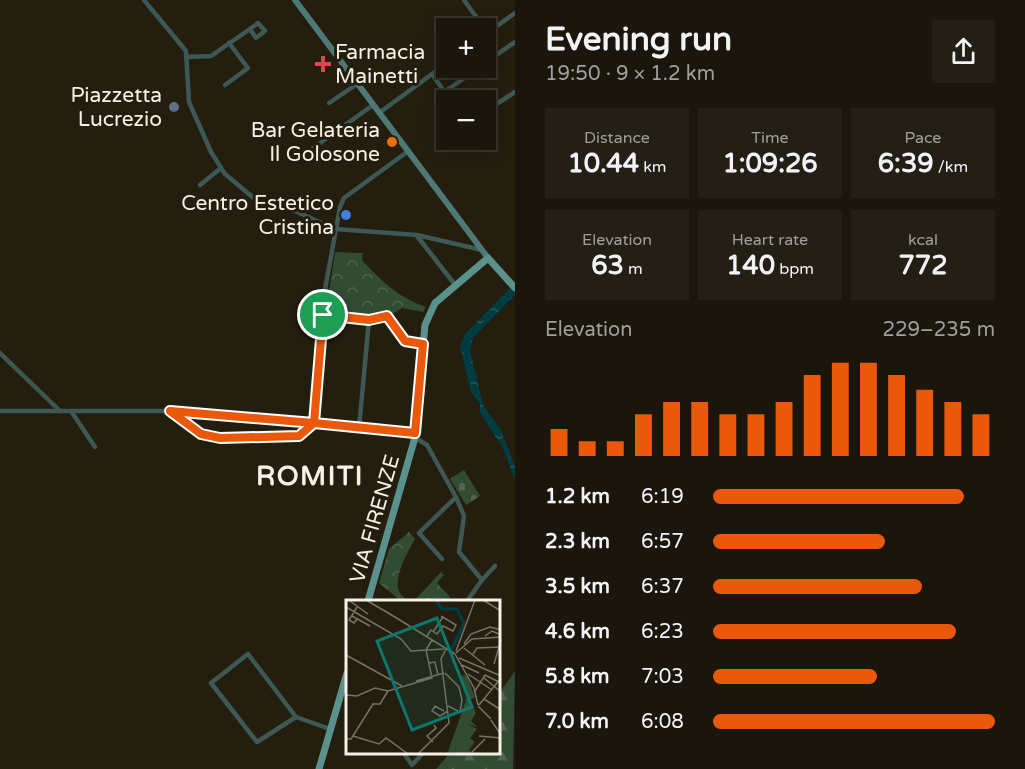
<!DOCTYPE html>
<html lang="en">
<head>
<meta charset="utf-8">
<style>
  body { margin:0; font-family:"Varela Round",sans-serif; background:#241f14; color:#f1f3f6; height:100vh; display:flex; flex-direction:column; font-size:22px; white-space:nowrap }
  * { box-sizing:border-box; margin:0 }
  p { font-size:20px; color:#a09f9d }
  .icon { flex:none; width:33px; height:33px; fill:none; stroke:currentColor; stroke-width:2; stroke-linecap:round; stroke-linejoin:round }
  .map { position:relative; flex:1; overflow:hidden }
  .sheet { display:flex; flex-direction:column; background:#1b160b; width:510px }
  .sheet>* { flex:none }
  .buttons { position:absolute; left:436px; top:18px; display:grid; gap:12px }
  .buttons a { display:grid; place-items:center; width:60px; height:60px; border-radius:0px; background:#1b160b; box-shadow:0 3px 15px #0003,0 0 0 2px #39352c; font-size:30px }
  .pin { position:absolute; display:grid; place-items:center; width:51px; height:51px; color:#fff; margin:-26px; border:3px solid #fff; border-radius:50%; box-shadow:0 2px 6px #0007 }
  .round { display:grid; place-items:center; flex:none; width:63px; height:63px; border-radius:0px; background:#241f14 }
  .summary { display:flex; align-items:center; justify-content:space-between; height:102px; padding:0 30px }
  h1 { font-size:33px; font-weight:700; line-height:45px }
  .stats { display:grid; grid-template-columns:repeat(3,1fr); gap:9px; height:102px; padding:6px 30px }
  .stats div { display:grid; align-content:center; border-radius:0px; background:#241f14; text-align:center }
  .stats b { font-size:26px; font-weight:700 }
  .stats small { font-size:16px; font-weight:400 }
  .stats p { font-size:16px }
  .chart { height:168px; padding:12px 30px }
  .chart p { display:flex; justify-content:space-between }
  .chart svg { width:100%; height:108px; margin-top:6px; stroke:#ea580c; stroke-width:6 }
  ul { padding:0 30px; list-style:none; font-size:20px }
  li { display:grid; grid-template-columns:96px 72px 1fr; align-items:center; height:45px }
  li i { height:15px; border-radius:8px; background:#ea580c }
  main { display:flex; flex:1; min-height:0 }
  .map>svg:first-child { display:block }
  .forest { fill:url(#forest-firs) }
  .cemetery { fill:url(#cemetery-stones) }
  .park { fill:url(#park-crowns) }
  .water { fill:url(#water-ripples) }
  .lines { fill:none; stroke-linecap:round; stroke-linejoin:round }
  .street { stroke:#3e5855; stroke-width:4.5 }
  .secondary { stroke:#4e7875; stroke-width:6 }
  .primary { stroke:#5a918d; stroke-width:7 }
  .route-casing { stroke:#fff; stroke-width:12 }
  .route { stroke:#ea580c; stroke-width:8 }
  .health-dot { fill:#e0444e; stroke:#241e0f; stroke-width:2 }
  .service-dot { fill:#5c6f8a; stroke:#241e0f; stroke-width:2 }
  .food-dot { fill:#e8710a; stroke:#241e0f; stroke-width:2 }
  .shop-dot { fill:#3f7fe0; stroke:#241e0f; stroke-width:2 }
  .labels { text-anchor:middle; dominant-baseline:central; stroke-width:6; stroke-linejoin:round; paint-order:stroke }
  .poi-label { font-size:21px; fill:#f5f1e8; stroke:#241e0f; text-anchor:end }
  .street-label { font-size:21px; fill:#f5f1e8; stroke:#241e0f }
  .district-label { font-size:27px; font-weight:bold; letter-spacing:1.5px; fill:#f5f1e8; stroke:#241e0f }
  .inset-river { fill:none; stroke:#003d42; stroke-width:3 }
  .inset-road { fill:none; stroke:#787266; stroke-width:1.5 }
  .view { fill:#0f766e; fill-opacity:0.15; stroke:#0f766e; stroke-width:3 }
  .inset-edge { fill:none; stroke:#f5f1e8; stroke-width:3 }
</style>
</head>
<body>
<main>
<div class="map">
<svg width="515" height="769" viewBox="0 0 515 769">
  <defs>
    <pattern id="forest-firs" width="22" height="20" patternUnits="userSpaceOnUse" patternTransform="scale(1.5)"><rect width="22" height="20" fill="#324b33"/><path d="M5 1l3.5 6h-7zM16 11l3.5 6h-7z" fill="#506551"/></pattern>
    <pattern id="cemetery-stones" width="16" height="16" patternUnits="userSpaceOnUse" patternTransform="scale(1.5)"><rect width="16" height="16" fill="#324b33"/><path d="M2 7V4a2 2 0 0 1 4 0v3zM10 15v-3a2 2 0 0 1 4 0v3z" fill="#506551"/></pattern>
    <pattern id="park-crowns" width="20" height="18" patternUnits="userSpaceOnUse" patternTransform="scale(1.5)"><rect width="20" height="18" fill="#324b33"/><path d="M2 6a3 3 0 1 1 6 0M12 15a3 3 0 1 1 6 0" fill="none" stroke="#506551"/></pattern>
    <pattern id="water-ripples" width="26" height="14" patternUnits="userSpaceOnUse" patternTransform="scale(1.5)"><rect width="26" height="14" fill="#003d42"/><path d="M2 4q2-2 4 0t4 0M15 11q2-2 4 0t4 0" fill="none" stroke="#265a5d"/></pattern>
  </defs>
  <rect width="100%" height="100%" fill="#241e0f"/>
  <!-- forest -->
  <path class="forest" d="M515,671L513,769H436L450,753L499,752V693Z"/>
  <!-- cemetery -->
  <path class="cemetery" d="M464,470L480,496L466,505L450,479Z"/>
  <!-- park -->
  <g class="park">
    <path d="M335,252L363,253L362,260C381,281 399,298 426,307L423,312L402,308L389,316L387,313L370,317L326,312Z"/>
    <path d="M409,532L415,539C406,555 383,594 412,601H401L379,583L389,549Z"/>
    <path d="M441,572L444,575L437,583L450,597L446,601H414Z"/>
  </g>
  <!-- water -->
  <path class="water" d="M515,283V295L473,338L470,350L483,405L501,430L515,467V480L502,446L480,413V404L471,392L460,346L465,334Z"/>
  <g class="lines">
    <!-- street -->
    <g class="street">
      <path d="M144,0L186,51L189,102L211,152L225,174L256,200L295,211L335,229L417,235L482,250"/>
      <path d="M464,0L484,28"/>
      <path d="M486,34L515,13"/>
      <path d="M186,57L211,56L250,29L256,38L265,31L258,23L250,29"/>
      <path d="M486,62L515,42"/>
      <path d="M432,74L447,63"/>
      <path d="M225,85L248,68L229,43"/>
      <path d="M444,92L479,68"/>
      <path d="M329,103L357,84"/>
      <path d="M486,111L515,92"/>
      <path d="M379,113L432,74L450,100"/>
      <path d="M298,159L373,105"/>
      <path d="M200,185L221,168"/>
      <path d="M417,236L456,286"/>
      <path d="M323,315L369,320L359,428"/>
      <path d="M369,320L387,316L404,341L423,344"/>
      <path d="M0,353L60,411"/>
      <path d="M0,411H170L415,433"/>
      <path d="M71,411L95,447"/>
      <path d="M170,411L201,434L220,438L299,436L314,423L324,295L340,207L344,198L407,152"/>
      <path d="M414,437L427,445L456,497L464,516L459,552L482,580L467,601"/>
      <path d="M442,559L419,533L456,497"/>
      <path d="M482,580L495,566"/>
      <path d="M248,654L296,717L257,742L211,683Z"/>
      <path d="M296,717L330,729"/>
      <path d="M403,752L412,765L424,752"/>
    </g>
    <!-- secondary -->
    <path class="secondary" d="M295,0L488,258"/>
    <!-- primary -->
    <g class="primary">
      <path d="M368,601L414,441L425,325L435,303L488,258L515,288"/>
      <path d="M319,769L347,673"/>
    </g>
  </g>
  <g class="lines">
    <defs>
      <path id="route" d="M323,315L314,423L170,411L201,434L220,438L299,436L314,423L415,433L423,344L405,341L387,316L369,320L323,315"/>
    </defs>
    <!-- route casing -->
    <use href="#route" class="route-casing"/>
    <!-- route -->
    <use href="#route" class="route"/>
  </g>
  <!-- markers -->
  <path class="health-dot" d="M320 55h6v6h6v6h-6v6h-6v-6h-6v-6h6z"/>
  <circle class="service-dot" cx="174" cy="107" r="6"/>
  <circle class="food-dot" cx="392" cy="142" r="6"/>
  <circle class="shop-dot" cx="346" cy="215" r="6"/>
  <g class="labels">
    <!-- poi labels -->
    <g class="poi-label">
      <text x="335" y="52" text-anchor="start">Farmacia<tspan x="335" dy="24">Mainetti</tspan></text>
      <text x="162" y="95">Piazzetta<tspan x="162" dy="24">Lucrezio</tspan></text>
      <text x="380" y="130">Bar Gelateria<tspan x="380" dy="24">Il Golosone</tspan></text>
      <text x="334" y="203">Centro Estetico<tspan x="334" dy="24">Cristina</tspan></text>
    </g>
    <!-- street labels -->
    <g class="street-label">
      <text transform="translate(375 519) rotate(-74)">VIA FIRENZE</text>
    </g>
    <!-- district labels -->
    <g class="district-label">
      <text x="310" y="476">ROMITI</text>
    </g>
  </g>
  <!-- overview -->
  <g transform="translate(346 600)">
    <rect width="154" height="154" fill="#241e0f"/>
    <path d="M113,75L121,76L129,97L124,100L130,113L125,121L131,127L118,123L108,154H101L122,95Z" fill="#324b33"/>
    <path d="M118,122L131,129L124,138L129,142L123,150L129,154H108Z" fill="#324b33"/>
    <path class="inset-river" d="M90,0L96,9H111L118,23L104,53"/>
    <path class="inset-road" d="M20,0L44,14M137,0L155,11M4,1L22,14M0,7L55,39L65,51L98,49M11,7L3,20L8,23L11,19M44,14L109,54M6,16L24,26M87,32L97,17M81,36L85,30L91,34L97,26L107,31L110,25L95,16M139,36L146,31L155,35M118,44L125,34L144,27L155,30M118,48L139,65M110,51L129,0M110,53L126,39L155,37M109,54L128,88L132,105M127,54L131,48L155,47M0,55L56,86M113,58L155,76M83,63L89,62L92,75M148,64L155,40M116,65L133,73M99,73L113,87L116,100L114,112L102,106M122,74L146,90M138,78L155,92M70,81L98,73M129,91L139,75L155,83M0,95L11,96L29,88L42,91L86,78L80,50L86,40M138,99L155,110M133,105L155,78M132,106L145,119M98,111L89,106L86,111L94,116L102,111M145,120L155,135M7,136L33,144L40,138L62,154M133,136L155,138M0,139H5L27,104H34L42,91M87,142L81,136L90,128L88,125M126,152L139,139M72,154L103,123L95,59L100,49"/>
    <path class="view" d="M91,18L126,107L66,130L31,41Z"/>
    <rect width="154" height="154" class="inset-edge"/>
  </g>
</svg>
<div class="buttons">
<a>+</a>
<a>−</a>
</div>
<div class="pin" style="left:323px;top:315px;background:#1e9e55"><svg class="icon" aria-label="arrive" viewBox="0 0 24 24"><path d="M6 21V4h12l-3 4 3 4H6"/></svg></div>
</div>
<section class="sheet">
<div class="summary"><div><h1>Evening run</h1><p>19:50 · 9 × 1.2 km</p></div><a class="round"><svg class="icon" aria-label="share" viewBox="0 0 24 24"><path d="M12 15V3M7 8l5-5 5 5M5 13v7h14v-7"/></svg></a></div>
<div class="stats">
<div><p>Distance</p><b>10.44<small> km</small></b></div>
<div><p>Time</p><b>1:09:26</b></div>
<div><p>Pace</p><b>6:39<small> /km</small></b></div>
</div>
<div class="stats">
<div><p>Elevation</p><b>63<small> m</small></b></div>
<div><p>Heart rate</p><b>140<small> bpm</small></b></div>
<div><p>kcal</p><b>772</b></div>
</div>
<div class="chart"><p><span>Elevation</span>229–235 m</p>
<svg viewBox="0 0 160 44" preserveAspectRatio="none"><path d="M5 44V33M15 44V38M25 44V38M35 44V27M45 44V22M55 44V22M65 44V27M75 44V27M85 44V22M95 44V11M105 44V6M115 44V6M125 44V11M135 44V17M145 44V22M155 44V27"/></svg>
</div>
<ul>
<li><b>1.2 km</b>6:19<i style="width:89%"></i></li>
<li><b>2.3 km</b>6:57<i style="width:61%"></i></li>
<li><b>3.5 km</b>6:37<i style="width:74%"></i></li>
<li><b>4.6 km</b>6:23<i style="width:86%"></i></li>
<li><b>5.8 km</b>7:03<i style="width:58%"></i></li>
<li><b>7.0 km</b>6:08<i style="width:100%"></i></li>
</ul>
</section>
</main>
</body>
</html>
